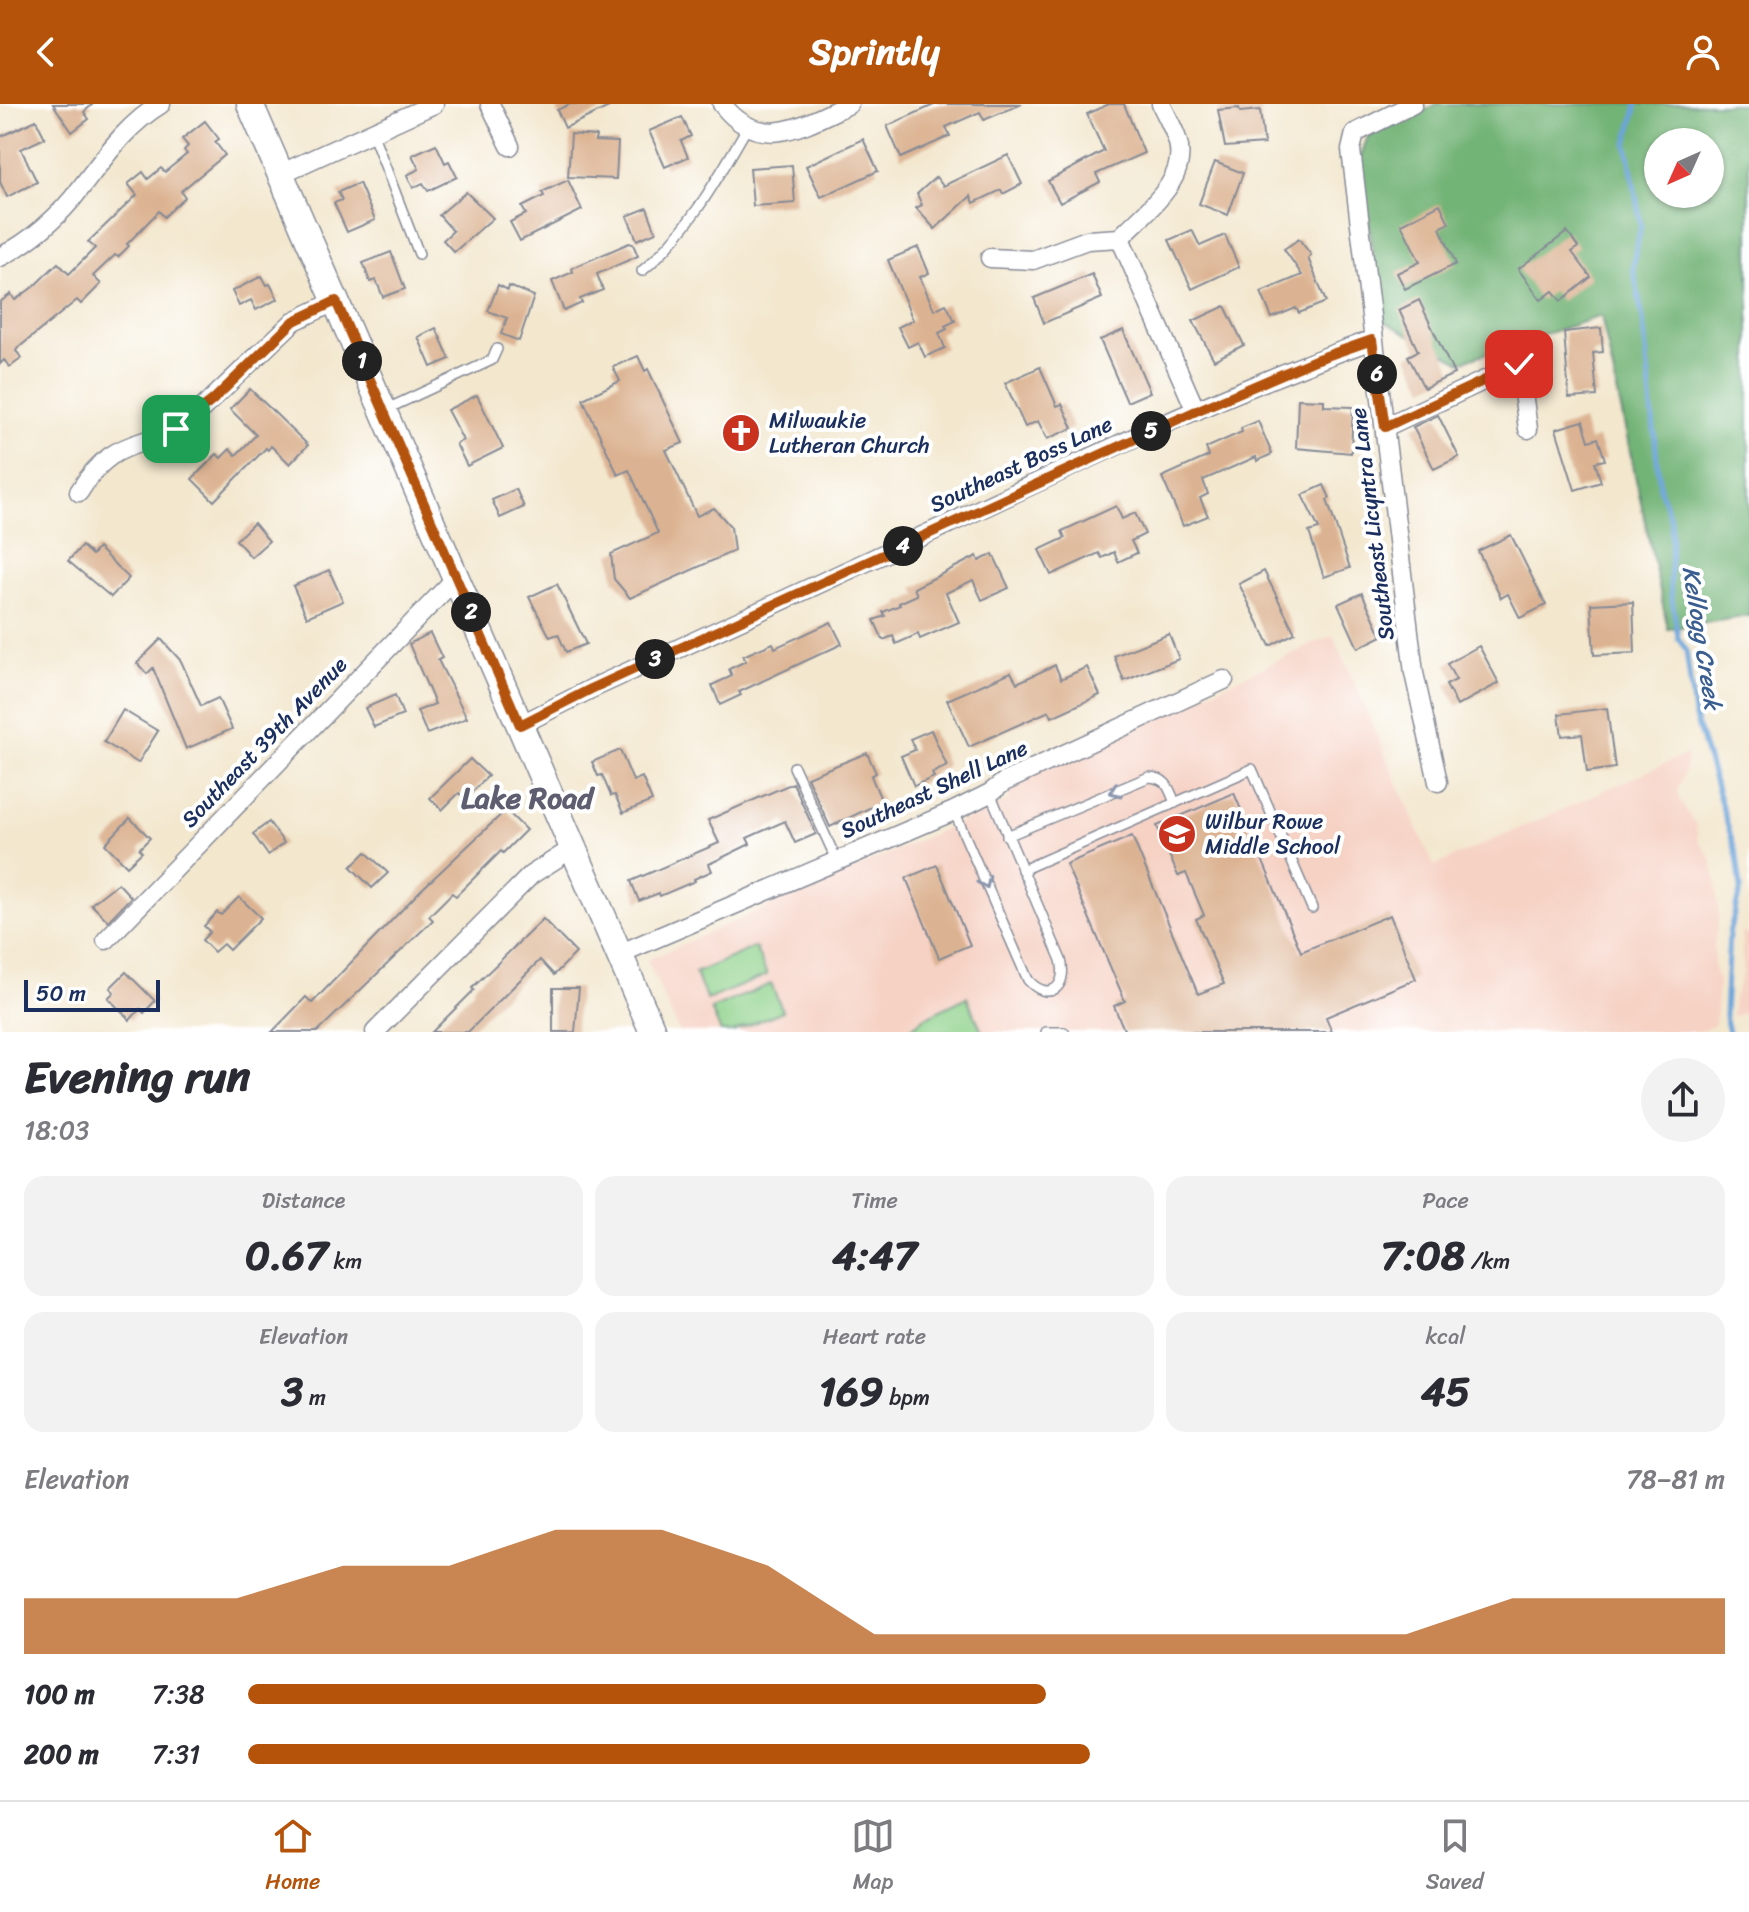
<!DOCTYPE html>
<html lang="en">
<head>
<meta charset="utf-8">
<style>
  body { margin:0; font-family:Sriracha,sans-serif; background:#f2f2f3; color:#2b2b33; height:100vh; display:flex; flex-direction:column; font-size:30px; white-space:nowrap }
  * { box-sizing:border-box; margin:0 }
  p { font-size:26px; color:#7c7c81 }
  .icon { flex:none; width:44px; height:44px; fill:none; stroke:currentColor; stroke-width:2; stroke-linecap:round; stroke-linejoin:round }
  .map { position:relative; height:928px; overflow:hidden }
  .panel { display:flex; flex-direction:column; background:#fff; flex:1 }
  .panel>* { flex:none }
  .needle { width:52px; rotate:225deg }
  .buttons { position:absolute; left:1644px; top:24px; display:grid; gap:16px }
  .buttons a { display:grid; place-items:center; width:80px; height:80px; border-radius:50%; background:#fff; box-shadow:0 2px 6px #0004; font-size:40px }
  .scale { position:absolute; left:24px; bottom:20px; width:136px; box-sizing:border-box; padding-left:8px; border:4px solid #1b2f5e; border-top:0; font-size:22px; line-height:28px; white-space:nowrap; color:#1b2f5e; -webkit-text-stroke:6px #fff; paint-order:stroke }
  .pin { position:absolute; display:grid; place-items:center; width:68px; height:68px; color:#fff; margin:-34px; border-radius:16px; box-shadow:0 4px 12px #0006 }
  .km { position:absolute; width:40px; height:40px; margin:-20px; border-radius:50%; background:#222; color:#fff; font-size:22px; line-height:40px; text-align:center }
  .round { display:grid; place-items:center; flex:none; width:84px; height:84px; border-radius:42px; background:#f2f2f3 }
  .headline { display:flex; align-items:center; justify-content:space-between; height:136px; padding:0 24px }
  h1 { font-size:44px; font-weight:700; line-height:60px }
  .metrics { display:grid; grid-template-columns:repeat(3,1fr); gap:12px; height:136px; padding:8px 24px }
  .metrics div { display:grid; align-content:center; border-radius:20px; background:#f2f2f3; text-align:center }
  .metrics b { font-size:40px; font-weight:700 }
  .metrics small { font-size:22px; font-weight:400 }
  .metrics p { font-size:22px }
  .chart { height:224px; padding:16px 24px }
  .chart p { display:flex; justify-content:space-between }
  .chart svg { width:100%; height:144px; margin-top:8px; fill:#b45309; opacity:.7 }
  ul { padding:0 24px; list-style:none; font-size:26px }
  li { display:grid; grid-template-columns:128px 96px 1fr; align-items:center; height:60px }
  li i { height:20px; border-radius:10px; background:#b45309 }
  header { display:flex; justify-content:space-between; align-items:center; height:104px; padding:0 24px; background:#b45309; color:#fff; font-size:36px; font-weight:700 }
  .menu { display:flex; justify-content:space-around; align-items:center; height:112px; border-top:2px solid #e1e1e2; background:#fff; font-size:22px; color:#7c7c81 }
  .menu a { display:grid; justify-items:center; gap:4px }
  .menu .on { color:#b45309 }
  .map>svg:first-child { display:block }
  .built { fill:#f6d2c4 }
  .green { fill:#8ed18a; stroke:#548074; stroke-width:2 }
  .forest { fill:#72b376; stroke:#46716a; stroke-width:2; fill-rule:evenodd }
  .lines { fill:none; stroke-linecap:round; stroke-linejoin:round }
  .stream { stroke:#6ba4da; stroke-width:5 }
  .building { fill:#dcb392 }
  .service-casing { stroke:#878b96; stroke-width:12 }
  .minor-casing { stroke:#878b96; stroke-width:21 }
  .secondary-casing { stroke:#878b96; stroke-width:29 }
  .service { stroke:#fff; stroke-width:9 }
  .minor { stroke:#fff; stroke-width:18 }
  .secondary { stroke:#fff; stroke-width:26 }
  .oneway { stroke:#8d97ae }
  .route-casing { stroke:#fff; stroke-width:16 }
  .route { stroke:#b45309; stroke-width:10 }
  .labels { text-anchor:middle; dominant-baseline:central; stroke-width:8; stroke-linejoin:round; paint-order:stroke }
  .poi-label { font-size:22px; fill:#1b2f5e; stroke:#fff; text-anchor:start }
  .street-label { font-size:22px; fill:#1b2f5e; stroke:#fff }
  .water-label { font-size:24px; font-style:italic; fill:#3b5e90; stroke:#fff }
  .district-label { font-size:30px; font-weight:bold; fill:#5f5d70; stroke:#fff }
</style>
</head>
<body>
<header><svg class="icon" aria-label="back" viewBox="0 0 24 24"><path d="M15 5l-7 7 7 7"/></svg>Sprintly<svg class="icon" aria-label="person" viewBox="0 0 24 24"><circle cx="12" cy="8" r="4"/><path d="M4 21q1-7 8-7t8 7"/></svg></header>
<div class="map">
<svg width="1749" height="928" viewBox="0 0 1749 928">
  <rect width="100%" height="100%" fill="#fff"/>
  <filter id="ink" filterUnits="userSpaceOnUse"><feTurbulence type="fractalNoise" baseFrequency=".0125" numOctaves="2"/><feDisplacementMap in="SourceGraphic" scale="16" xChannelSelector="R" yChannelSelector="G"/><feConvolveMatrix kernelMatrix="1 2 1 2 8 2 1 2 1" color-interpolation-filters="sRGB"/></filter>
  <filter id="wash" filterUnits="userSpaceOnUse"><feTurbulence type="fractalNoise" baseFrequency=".006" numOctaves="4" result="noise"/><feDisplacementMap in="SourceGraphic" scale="32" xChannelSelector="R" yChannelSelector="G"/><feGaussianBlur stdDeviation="1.8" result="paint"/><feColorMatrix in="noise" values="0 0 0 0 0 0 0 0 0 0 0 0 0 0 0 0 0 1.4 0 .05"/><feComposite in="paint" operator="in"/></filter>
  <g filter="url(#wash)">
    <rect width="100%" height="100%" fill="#f3e7ce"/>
    <!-- built -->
    <g class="built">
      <path d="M1333,531L1434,762L1687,650V659L1677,687L1680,698L1696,721L1698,735L1712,756L1715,772L1719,813L1714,841V863L1718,878L1715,921L1698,928H679L647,856L1010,696L1005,682Z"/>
      <path d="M1742,827L1749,833V906L1732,913L1733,897L1743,869Z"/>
    </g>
    <!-- green -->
    <g class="green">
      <path d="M755,843L767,871L707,896L695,869Z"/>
      <path d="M771,880L783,907L733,928H721L711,905Z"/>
      <path d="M967,893L982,928H907L924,914Z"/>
    </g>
    <!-- forest -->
    <path class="forest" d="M1437,0H1749V512L1668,525L1601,212L1460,258L1382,216L1360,54L1368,32ZM1658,38H1710V90H1658Z"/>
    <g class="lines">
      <!-- stream -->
      <path class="stream" d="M1637,0L1627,40L1641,121L1633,163L1643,216L1660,385L1671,417L1670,482L1678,534L1686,546L1694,610L1737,752L1741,784L1729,829L1725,912L1729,928"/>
    </g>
    <g id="blocks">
      <!-- building -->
      <g class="building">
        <path d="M53,0H93L84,8L89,15L72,28Z"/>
        <path d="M570,0H615L565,24L557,6Z"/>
        <path d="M936,0H1022L984,16L980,8L946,23L950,32L901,54L887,22Z"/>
        <path d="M1109,0H1124L1144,49L1096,70L1100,78L1060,99L1048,77L1104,47L1087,10Z"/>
        <path d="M1239,4L1240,8L1260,6L1264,40L1225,43L1218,6Z"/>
        <path d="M682,13L691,32L681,37L688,53L665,63L649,27Z"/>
        <path d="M36,16L45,34L21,45L37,78L7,93L0,78V33Z"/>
        <path d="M205,17L219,35L215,38L225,51L181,87L185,93L164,113L159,107L127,140L129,142L118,153L115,151L93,172L101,180L81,200L77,196L17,245L16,247L22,254L10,263L4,256L0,260V198L11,190L15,196L33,183L58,159L69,170L95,144L88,138L137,91L128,80L143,68L148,75L161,64L165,68L187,50L184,46L188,42L182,35Z"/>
        <path d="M571,30L596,32L595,37L618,38L616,75L568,73Z"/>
        <path d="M863,35L878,67L821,93L806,62Z"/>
        <path d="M436,40L445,59L449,57L457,73L428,87L423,79L413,84L407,71L419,65L412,51Z"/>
        <path d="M1008,51L1022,80L1003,90L1001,86L974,99L971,92L935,125L916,104L922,101L917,90L936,73L943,82Z"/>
        <path d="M1215,58L1243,69L1228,111L1199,100Z"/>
        <path d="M792,61L795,99L753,102L750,64Z"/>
        <path d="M568,76L582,106L520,137L510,118L526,110L522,103L544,92L542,88Z"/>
        <path d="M359,79L375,116L347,128L334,99L342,96L338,88Z"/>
        <path d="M466,88L493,114L454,148L443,136L453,127L439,111Z"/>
        <path d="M1440,100L1449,119L1440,124L1456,160L1405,185L1397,169L1420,158L1401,120Z"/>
        <path d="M647,104L656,128L637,136L627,112Z"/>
        <path d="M1192,126L1200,142L1225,131L1239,163L1192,185L1169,136Z"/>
        <path d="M1567,128L1578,143L1572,148L1591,173L1561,197L1553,187L1541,196L1518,165Z"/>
        <path d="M1299,135L1311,151L1308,154L1326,198L1299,209L1296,204L1272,214L1261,188L1302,171L1284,145Z"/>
        <path d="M629,139L633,140L638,152L597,170L603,186L580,195L582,199L564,207L552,177L573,168L572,164Z"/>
        <path d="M918,143L929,169L920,173L934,206L946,200L955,217L945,222L947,225L939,229L945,244L925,253L918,238L908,243L898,223L913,216L888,156Z"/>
        <path d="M391,148L405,185L383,193L376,176L370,178L363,159Z"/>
        <path d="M1092,170L1102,194L1044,219L1034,194Z"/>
        <path d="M262,172L267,181L270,180L278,195L256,206L251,196L239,202L232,187Z"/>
        <path d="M498,181L508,186L509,182L534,192L519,237L501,230L507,214L488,207Z"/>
        <path d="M1419,196L1454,270L1424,284L1408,252L1418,247L1399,206Z"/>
        <path d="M1225,202L1244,241L1214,256L1193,217Z"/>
        <path d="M436,224L450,255L431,263L418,233Z"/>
        <path d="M1601,224L1603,248L1593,249L1597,292L1569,294L1564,228Z"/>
        <path d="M1123,226L1150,288L1127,298L1100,236Z"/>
        <path d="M638,252L645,267L648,265L683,339L666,346L697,412L714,404L731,423L734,447L630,494L614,475L611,450L658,429L629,366L618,371L583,295L620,277L613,263Z"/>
        <path d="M1040,263L1057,302L1062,300L1073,324L1047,335L1038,317L1025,323L1005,279Z"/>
        <path d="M250,285L308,341L290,360L271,342L268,346L266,344L214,397L192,375L217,350L221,354L230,345L236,351L256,331L230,305Z"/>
        <path d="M477,291L503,344L467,362L456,340L463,336L447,306Z"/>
        <path d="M1298,295L1324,296V302L1353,303L1351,349L1296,344Z"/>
        <path d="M1438,311L1459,353L1434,365L1413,323Z"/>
        <path d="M1258,317L1272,350L1257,357L1256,353L1203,376L1208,390L1200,394L1208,412L1183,422L1162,373L1209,352L1206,344L1242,328L1241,324Z"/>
        <path d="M1583,317L1589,337L1598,334L1605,356L1595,358L1601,378L1575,386L1556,325Z"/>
        <path d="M1324,381L1330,394L1327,396L1350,464L1324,473L1309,428L1319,425L1302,391Z"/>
        <path d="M516,385L524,403L500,414L492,396Z"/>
        <path d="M1116,402L1122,415L1135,409L1145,430L1131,437L1137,449L1118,458L1114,448L1102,454L1099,449L1051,471L1039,446L1065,434L1062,427Z"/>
        <path d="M254,419L269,437L251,453L236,436Z"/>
        <path d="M1511,431L1546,501L1520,514L1508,490L1501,494L1478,447Z"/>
        <path d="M82,442L92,451L98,444L129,474L111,493L68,457Z"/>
        <path d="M993,450L1009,484L982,496L973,476L946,489L959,518L920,535L918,530L896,540L893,532L883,536L874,516L885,512L883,508L900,501L899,499L917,491L914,484L977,452L979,457Z"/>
        <path d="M329,466L343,497L307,513L293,482Z"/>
        <path d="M1264,467L1295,529L1270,542L1239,480Z"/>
        <path d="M557,480L586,540L566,548L558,530L550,533L529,493Z"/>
        <path d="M1362,489L1382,532L1358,544L1338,500Z"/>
        <path d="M1633,498L1635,549L1594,551L1591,500Z"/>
        <path d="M831,518L842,540L739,588L741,591L720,601L712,581L732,572L729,565L746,557L743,552L773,539L775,544Z"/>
        <path d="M430,529L442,554L438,556L467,614L427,630L417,607L435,600L409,540Z"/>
        <path d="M1169,530L1179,555L1124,577L1114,552Z"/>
        <path d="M161,535L181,557L201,602L218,594L232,625L186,645L153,564L147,570L137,559Z"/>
        <path d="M1479,542L1499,579L1457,602L1446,581L1456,576L1447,560Z"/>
        <path d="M1055,561L1061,575L1087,563L1100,591L1052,613L1049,607L969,643L947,596L1011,568L1017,579Z"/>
        <path d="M395,591L403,611L374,623L365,604Z"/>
        <path d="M1607,604L1615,664L1587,668L1582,630L1562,632L1559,610Z"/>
        <path d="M123,606L158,627L138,659L104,638Z"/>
        <path d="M931,626L947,662L932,669L934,673L914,682L901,652L915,646L910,635Z"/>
        <path d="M620,646L633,677L642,673L652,697L623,709L615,691L611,692L602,671L598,672L592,658Z"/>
        <path d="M867,649L876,669L871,672L882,698L830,723L807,673Z"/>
        <path d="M470,655L488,672L465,695L459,689L442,706L430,694Z"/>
        <path d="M793,679L816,730L795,739L785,717L747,734L750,740L709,760L712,767L694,775L695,777L660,792L659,789L639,797L631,777L719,739L708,716Z"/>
        <path d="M1234,689L1301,848L1390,811L1416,875L1326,913L1332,928H1125L1114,902L1125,897L1066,760L1132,732L1198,890L1224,880L1196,815L1204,811L1186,769L1178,772L1157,722Z"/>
        <path d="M506,706L526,726L503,749L501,747L456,792L452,789L429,812L433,816L317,928H272L306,893L312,899L421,786Z"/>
        <path d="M130,714L150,734L139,745L142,748L127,762L105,740Z"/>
        <path d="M269,718L284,739L268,751L253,730Z"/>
        <path d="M366,748L388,769L372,784L351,763Z"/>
        <path d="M937,761L970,841L939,854L906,774Z"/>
        <path d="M118,779L131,793L108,817L91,800Z"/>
        <path d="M239,793L261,814L229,846L223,840L214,848L202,836L210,828L204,822L217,808L221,811Z"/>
        <path d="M543,815L576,849L554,871L540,856L468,928H432L474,886L472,884Z"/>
        <path d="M126,868L155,897L144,909L140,905L130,916L108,894L114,888L110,884Z"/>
        <path d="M553,884H579L575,928H553Z"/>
      </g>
    </g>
  </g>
  <g filter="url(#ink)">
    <use href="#blocks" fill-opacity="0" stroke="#878b96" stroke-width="2"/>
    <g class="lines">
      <defs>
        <g id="service">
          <path d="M372,28L419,150"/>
          <path d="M642,167C688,129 718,74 748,22"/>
          <path d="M387,305L492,256L497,245"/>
          <path d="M794,663L837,757"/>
          <path d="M954,707L1028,876C1049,899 1068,883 1061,856L990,689"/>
          <path d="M1007,732L1149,673C1167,674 1169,684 1175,699"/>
          <path d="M1022,766L1252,665L1312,804"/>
          <path d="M1046,928H1064"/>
        </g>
        <g id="minor">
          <path d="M490,0L510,42"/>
          <path d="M722,0C760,50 804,21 849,0"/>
          <path d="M1413,0L1355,29L1351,46L1414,569L1438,678"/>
          <path d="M280,70L434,0"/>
          <path d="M1120,134L1196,307"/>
          <path d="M1120,134C1144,108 1191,76 1177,35C1173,23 1166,11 1161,0"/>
          <path d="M0,153C30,138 60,112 80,85C104,54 126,21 161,0"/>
          <path d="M990,154L1033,156L1087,136L1120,134"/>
          <path d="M1385,323L1519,260L1528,325"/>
          <path d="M79,388C114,330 142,348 190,316L294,217L336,197"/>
          <path d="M520,621L591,585C709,530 827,477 944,422C1085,356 1226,288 1372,236"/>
          <path d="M106,836L456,474"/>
          <path d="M619,850L954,707L990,689L1004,678L1224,576"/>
          <path d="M375,928L531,771L573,744"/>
        </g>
        <path id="secondary" d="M250,0L653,928"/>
      </defs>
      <!-- service casing -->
      <use href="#service" class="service-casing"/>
      <!-- minor casing -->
      <use href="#minor" class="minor-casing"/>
      <!-- secondary casing -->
      <use href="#secondary" class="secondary-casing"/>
      <!-- service -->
      <use href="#service" class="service"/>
      <!-- minor -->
      <use href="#minor" class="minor"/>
      <!-- secondary -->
      <use href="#secondary" class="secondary"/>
    </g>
    <!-- one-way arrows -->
    <defs><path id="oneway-chevron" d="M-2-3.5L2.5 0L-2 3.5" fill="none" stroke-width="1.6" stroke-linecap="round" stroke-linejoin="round" transform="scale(2)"/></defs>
    <g class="oneway">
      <use href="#oneway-chevron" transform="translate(1115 687) rotate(157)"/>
      <use href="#oneway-chevron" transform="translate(985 779) rotate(66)"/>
    </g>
  </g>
  <g class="lines" filter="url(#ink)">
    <defs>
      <path id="route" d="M176,325L213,296L294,217L336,197L520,621L591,585L1196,307L1315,256L1372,236L1385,323L1519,260"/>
    </defs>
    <!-- route casing -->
    <use href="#route" class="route-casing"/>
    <!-- route -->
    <use href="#route" class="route"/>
  </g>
  <!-- icons -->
  <defs>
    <symbol id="church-disc" viewBox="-11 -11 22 22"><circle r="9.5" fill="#c8321e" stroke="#fff"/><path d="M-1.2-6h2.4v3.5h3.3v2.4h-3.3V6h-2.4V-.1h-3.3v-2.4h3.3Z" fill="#fff"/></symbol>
    <symbol id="school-disc" viewBox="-11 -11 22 22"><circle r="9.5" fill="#c8321e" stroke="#fff"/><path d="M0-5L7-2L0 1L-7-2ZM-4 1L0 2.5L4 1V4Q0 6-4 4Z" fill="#fff"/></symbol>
  </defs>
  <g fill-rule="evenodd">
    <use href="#church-disc" x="719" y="307" width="44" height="44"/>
    <use href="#school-disc" x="1155" y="708" width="44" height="44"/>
  </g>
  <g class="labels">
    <!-- poi labels -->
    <g class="poi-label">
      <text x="769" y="316">Milwaukie<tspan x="769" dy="25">Lutheran Church</tspan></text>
      <text x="1205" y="717">Wilbur Rowe<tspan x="1205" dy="25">Middle School</tspan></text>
    </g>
    <!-- street labels -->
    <g class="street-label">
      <text transform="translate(1021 360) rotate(-25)">Southeast Boss Lane</text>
      <text transform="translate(1372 420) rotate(-97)">Southeast Licyntra Lane</text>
      <text transform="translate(264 638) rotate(-46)">Southeast 39th Avenue</text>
      <text transform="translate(934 685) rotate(-25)">Southeast Shell Lane</text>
    </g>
    <!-- water labels -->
    <g class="water-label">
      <text transform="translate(1702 534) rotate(81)">Kellogg Creek</text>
    </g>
    <!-- district labels -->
    <g class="district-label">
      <text x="527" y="694">Lake Road</text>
    </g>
  </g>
</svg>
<div class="buttons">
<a><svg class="needle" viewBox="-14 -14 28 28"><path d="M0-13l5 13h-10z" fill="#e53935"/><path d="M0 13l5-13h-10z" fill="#7c7c81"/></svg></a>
</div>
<div class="scale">50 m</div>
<div class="pin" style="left:176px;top:325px;background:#1e9e55"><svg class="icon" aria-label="arrive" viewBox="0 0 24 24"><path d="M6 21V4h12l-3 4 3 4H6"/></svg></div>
<div class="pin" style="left:1519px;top:260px;background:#d93025"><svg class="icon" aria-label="check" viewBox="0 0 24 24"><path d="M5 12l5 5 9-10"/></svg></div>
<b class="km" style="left:362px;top:257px">1</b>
<b class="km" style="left:471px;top:508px">2</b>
<b class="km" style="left:655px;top:555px">3</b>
<b class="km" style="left:903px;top:442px">4</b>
<b class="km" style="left:1151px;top:327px">5</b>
<b class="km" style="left:1377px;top:270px">6</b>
</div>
<section class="panel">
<div class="headline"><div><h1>Evening run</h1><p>18:03</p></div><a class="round"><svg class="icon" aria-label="share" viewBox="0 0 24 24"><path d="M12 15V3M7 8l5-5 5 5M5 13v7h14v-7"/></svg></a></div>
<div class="metrics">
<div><p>Distance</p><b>0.67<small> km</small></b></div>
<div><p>Time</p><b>4:47</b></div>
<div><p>Pace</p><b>7:08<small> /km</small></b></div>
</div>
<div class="metrics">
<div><p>Elevation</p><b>3<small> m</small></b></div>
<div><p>Heart rate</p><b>169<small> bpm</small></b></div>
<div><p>kcal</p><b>45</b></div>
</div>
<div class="chart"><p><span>Elevation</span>78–81 m</p>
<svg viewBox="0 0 160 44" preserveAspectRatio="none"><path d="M0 44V27L10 27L20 27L30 17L40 17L50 6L60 6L70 17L80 38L90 38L100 38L110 38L120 38L130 38L140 27L150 27L160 27V44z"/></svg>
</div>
<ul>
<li><b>100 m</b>7:38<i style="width:54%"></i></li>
<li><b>200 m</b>7:31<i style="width:57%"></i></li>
</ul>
</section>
<nav class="menu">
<a class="on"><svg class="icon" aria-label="home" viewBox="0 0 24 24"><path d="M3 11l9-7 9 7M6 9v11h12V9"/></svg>Home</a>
<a><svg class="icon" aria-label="map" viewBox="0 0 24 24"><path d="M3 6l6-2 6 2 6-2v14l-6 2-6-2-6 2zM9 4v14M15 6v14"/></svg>Map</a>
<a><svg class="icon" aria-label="saved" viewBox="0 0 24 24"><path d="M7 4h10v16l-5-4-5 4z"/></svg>Saved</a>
</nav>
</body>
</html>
